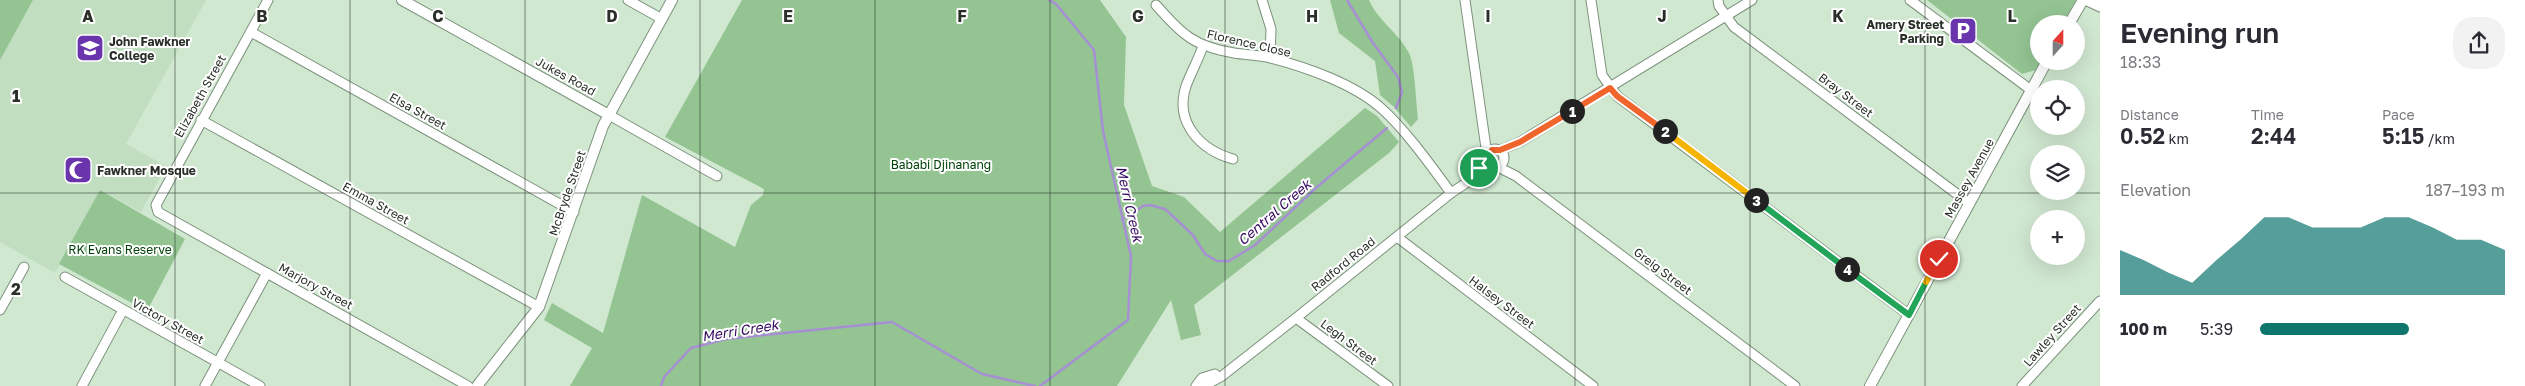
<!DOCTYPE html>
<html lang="en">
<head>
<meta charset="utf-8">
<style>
  body { margin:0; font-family:"Golos Text",sans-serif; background:#f2f2f3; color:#2b2b33; height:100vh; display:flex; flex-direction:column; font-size:19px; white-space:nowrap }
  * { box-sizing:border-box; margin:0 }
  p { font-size:16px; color:#7c7c81 }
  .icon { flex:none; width:28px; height:28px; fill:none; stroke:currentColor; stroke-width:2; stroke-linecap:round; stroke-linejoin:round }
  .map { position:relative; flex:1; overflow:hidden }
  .panel { display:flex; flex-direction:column; background:#fff; width:425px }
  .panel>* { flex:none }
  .needle { width:32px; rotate:21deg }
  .fabs { position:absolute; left:2030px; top:15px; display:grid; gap:10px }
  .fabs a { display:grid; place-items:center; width:55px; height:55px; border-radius:50%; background:#fff; box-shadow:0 5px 20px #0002; font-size:25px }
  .pin { position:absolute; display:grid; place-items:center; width:42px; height:42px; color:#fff; margin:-21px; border:2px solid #fff; border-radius:50%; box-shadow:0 1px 5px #0007 }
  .km { position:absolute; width:25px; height:25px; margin:-12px; border-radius:50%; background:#222; color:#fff; font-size:14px; line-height:25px; text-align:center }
  .round { display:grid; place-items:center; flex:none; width:52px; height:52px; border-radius:20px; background:#f2f2f3 }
  .overview { display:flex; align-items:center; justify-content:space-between; height:85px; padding:0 20px }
  h1 { font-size:28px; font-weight:600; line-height:38px }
  .figures { display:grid; grid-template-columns:repeat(3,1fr); gap:8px; height:85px; padding:5px 20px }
  .figures div { display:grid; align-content:center }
  .figures b { font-size:21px; font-weight:600 }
  .figures small { font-size:14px; font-weight:400 }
  .figures p { font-size:14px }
  .chart { height:140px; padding:10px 20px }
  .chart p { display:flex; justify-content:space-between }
  .chart svg { width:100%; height:90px; margin-top:5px; fill:#0f766e; opacity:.7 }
  ul { padding:0 20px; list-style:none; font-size:16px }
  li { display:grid; grid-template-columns:80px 60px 1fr; align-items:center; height:38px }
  li i { height:12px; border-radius:6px; background:#0f766e }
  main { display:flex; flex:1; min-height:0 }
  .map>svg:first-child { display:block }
  .built { fill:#c2dec1 }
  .green { fill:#93c492 }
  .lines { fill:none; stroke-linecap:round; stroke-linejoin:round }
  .stream { stroke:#a78fd4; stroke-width:2.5 }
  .minor-casing { stroke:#7d927d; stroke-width:11 }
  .tertiary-casing { stroke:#7d927d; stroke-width:12 }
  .minor { stroke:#fff; stroke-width:9 }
  .tertiary { stroke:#fff; stroke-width:10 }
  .split-1-casing { stroke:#fff; stroke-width:10 }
  .split-2-casing { stroke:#fff; stroke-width:10 }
  .split-3-casing { stroke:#fff; stroke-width:10 }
  .split-4-casing { stroke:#fff; stroke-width:10 }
  .split-5-casing { stroke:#fff; stroke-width:10 }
  .split-6-casing { stroke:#fff; stroke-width:10 }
  .split-1 { stroke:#f0652b; stroke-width:6 }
  .split-2 { stroke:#f0652b; stroke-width:6 }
  .split-3 { stroke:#f5b400; stroke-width:6 }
  .split-4 { stroke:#22a559; stroke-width:6 }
  .split-5 { stroke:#22a559; stroke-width:6 }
  .split-6 { stroke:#f5b400; stroke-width:6 }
  .grid { fill:none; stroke:#283028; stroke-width:1; stroke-opacity:0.55 }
  .labels { text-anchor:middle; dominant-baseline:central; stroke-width:4; stroke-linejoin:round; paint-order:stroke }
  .poi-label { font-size:12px; font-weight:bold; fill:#283028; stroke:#fff; text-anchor:start }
  .street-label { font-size:12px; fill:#283028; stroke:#fff }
  .park-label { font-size:12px; fill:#004108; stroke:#fff }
  .water-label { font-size:14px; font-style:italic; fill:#360d60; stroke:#fff }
  .grid-label { font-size:16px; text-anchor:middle; font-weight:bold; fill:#283028; stroke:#fff; stroke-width:4; stroke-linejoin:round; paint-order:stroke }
</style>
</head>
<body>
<main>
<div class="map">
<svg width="2100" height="386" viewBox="0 0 2100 386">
  <rect width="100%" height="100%" fill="#d0e7d0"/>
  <!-- built -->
  <path class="built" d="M0,0H206L126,144L166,166L141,212L100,190L55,273L0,242Z"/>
  <!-- green -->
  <g class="green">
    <path d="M0,0H33L0,60Z"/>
    <path d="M742,0H1100L1126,37L1124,105L1152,186L1184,197L1220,232L1365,108L1377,116L1399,142L1389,153L1194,305L1201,335L1181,340L1171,300L1117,386H570L592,348L544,320L552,303L603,333L642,195L735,247L751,205L763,195L764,189L665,137Z"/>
    <path d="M1330,0H1369C1378,21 1398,32 1409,53C1415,65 1416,104 1418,119L1411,127L1394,107L1380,95L1375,61L1339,33Z"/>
    <path d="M1927,0H2076L2062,24H2039V61H2041L2036,70L2022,74Z"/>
    <path d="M100,190L185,239L147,311L59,264Z"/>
  </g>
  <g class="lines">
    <!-- stream -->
    <g class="stream">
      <path d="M1347,0L1373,43L1398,77L1402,92L1396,108"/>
      <path d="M1122,220L1143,206L1150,205L1165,209L1193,235L1205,254L1217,261H1229L1255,245L1317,187L1387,128"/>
      <path d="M661,386L664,377L691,348L726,339L892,322L982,374L1035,386"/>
      <path d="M1040,386L1128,320L1131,256L1103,131L1094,50L1056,4L1049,0"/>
    </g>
    <defs>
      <g id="minor">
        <path d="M268,0L156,205L158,212L468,386"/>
        <path d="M628,0L662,19"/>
        <path d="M1262,0L1271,29L1270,58"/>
        <path d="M1465,0L1487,155"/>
        <path d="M1591,0L1602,75L1617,96L1909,315"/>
        <path d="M1718,0L1719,6L1734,27L1969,203"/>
        <path d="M1910,0L2031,90"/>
        <path d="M2085,0L2100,7"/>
        <path d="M2099,0H2100"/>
        <path d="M1156,5C1183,35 1193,46 1234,53C1246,55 1259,55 1271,58C1306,67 1354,84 1381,108C1405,129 1432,167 1451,193"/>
        <path d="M251,32L574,212"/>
        <path d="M1203,46C1198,60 1191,73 1186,86C1174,123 1201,150 1233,159"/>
        <path d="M609,115L717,176"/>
        <path d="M201,120L539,307"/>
        <circle cx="1495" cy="158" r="9"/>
        <path d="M1500,150L1520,142L1752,0"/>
        <path d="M1498,167L1516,176L1795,386"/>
        <path d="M1397,237L1593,386"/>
        <path d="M65,277L260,386"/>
        <path d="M0,310L24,267"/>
        <path d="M1296,318L1388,386"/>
        <path d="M82,386L123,310"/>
        <path d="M205,386L267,273"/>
        <path d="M1196,386L1202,378L1215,374"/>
        <path d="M1204,386L1222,376L1296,318L1451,193L1492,166"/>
        <path d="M2022,386L2100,301"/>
      </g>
      <g id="tertiary">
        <path d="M402,0L609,115"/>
        <path d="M2069,24L2083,0"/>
        <path d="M477,386L539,307L603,126L672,0"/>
        <path d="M1870,386L2047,61"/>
      </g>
    </defs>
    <!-- minor casing -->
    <use href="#minor" class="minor-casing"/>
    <!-- tertiary casing -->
    <use href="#tertiary" class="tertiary-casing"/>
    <!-- minor -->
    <use href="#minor" class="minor"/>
    <!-- tertiary -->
    <use href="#tertiary" class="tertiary"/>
  </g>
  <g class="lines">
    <defs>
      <path id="split-1" d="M1479,168L1492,150H1500L1520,142L1572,111"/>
      <path id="split-2" d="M1572,111L1610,88L1617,96L1665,131"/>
      <path id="split-3" d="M1665,131L1756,200"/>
      <path id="split-4" d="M1756,200L1847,269"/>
      <path id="split-5" d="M1847,269L1909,315L1926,282"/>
      <path id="split-6" d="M1926,282L1939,259"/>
    </defs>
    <!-- split-1 casing -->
    <use href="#split-1" class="split-1-casing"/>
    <!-- split-2 casing -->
    <use href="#split-2" class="split-2-casing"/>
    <!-- split-3 casing -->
    <use href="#split-3" class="split-3-casing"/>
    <!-- split-4 casing -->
    <use href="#split-4" class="split-4-casing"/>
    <!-- split-5 casing -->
    <use href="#split-5" class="split-5-casing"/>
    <!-- split-6 casing -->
    <use href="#split-6" class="split-6-casing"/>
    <!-- split-1 -->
    <use href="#split-1" class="split-1"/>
    <!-- split-2 -->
    <use href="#split-2" class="split-2"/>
    <!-- split-3 -->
    <use href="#split-3" class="split-3"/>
    <!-- split-4 -->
    <use href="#split-4" class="split-4"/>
    <!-- split-5 -->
    <use href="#split-5" class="split-5"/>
    <!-- split-6 -->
    <use href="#split-6" class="split-6"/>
  </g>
  <!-- grid -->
  <path class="grid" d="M175,0V386M350,0V386M525,0V386M700,0V386M875,0V386M1050,0V386M1225,0V386M1400,0V386M1575,0V386M1750,0V386M1925,0V386M0,193H2100"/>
  <!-- icons -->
  <defs>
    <symbol id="parking-square" viewBox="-11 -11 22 22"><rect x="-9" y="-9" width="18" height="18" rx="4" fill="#6a35ac" stroke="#fff"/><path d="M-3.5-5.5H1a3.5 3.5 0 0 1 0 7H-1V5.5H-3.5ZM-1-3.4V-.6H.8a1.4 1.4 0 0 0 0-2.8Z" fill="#fff"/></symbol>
    <symbol id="school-square" viewBox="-11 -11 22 22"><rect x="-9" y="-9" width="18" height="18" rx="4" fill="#6a35ac" stroke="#fff"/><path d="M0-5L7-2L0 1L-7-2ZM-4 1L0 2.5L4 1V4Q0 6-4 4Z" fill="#fff"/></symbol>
    <symbol id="mosque-square" viewBox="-11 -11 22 22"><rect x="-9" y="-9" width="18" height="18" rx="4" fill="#6a35ac" stroke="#fff"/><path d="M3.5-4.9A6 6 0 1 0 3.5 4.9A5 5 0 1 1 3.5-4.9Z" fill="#fff"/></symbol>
  </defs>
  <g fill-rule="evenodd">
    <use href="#parking-square" x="1947" y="15" width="32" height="32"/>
    <use href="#school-square" x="74" y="32" width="32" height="32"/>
    <use href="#mosque-square" x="62" y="154" width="32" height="32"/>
  </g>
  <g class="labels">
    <!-- poi labels -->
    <g class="poi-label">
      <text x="1944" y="24" text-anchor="end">Amery Street<tspan x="1944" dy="14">Parking</tspan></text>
      <text x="109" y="41">John Fawkner<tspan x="109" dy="14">College</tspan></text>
      <text x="97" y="170">Fawkner Mosque</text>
    </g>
    <!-- street labels -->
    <g class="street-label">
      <text transform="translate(1249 43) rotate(13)">Florence Close</text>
      <text transform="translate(566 76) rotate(29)">Jukes Road</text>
      <text transform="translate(1846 95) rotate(37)">Bray Street</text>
      <text transform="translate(200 96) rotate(-61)">Elizabeth Street</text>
      <text transform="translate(418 111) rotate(29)">Elsa Street</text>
      <text transform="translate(1969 178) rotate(-61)">Massey Avenue</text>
      <text transform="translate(567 193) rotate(-71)">McBryde Street</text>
      <text transform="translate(376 203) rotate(29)">Emma Street</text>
      <text transform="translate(1343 264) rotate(-39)">Radford Road</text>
      <text transform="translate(1663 271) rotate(37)">Greig Street</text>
      <text transform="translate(316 286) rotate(29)">Marjory Street</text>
      <text transform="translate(1502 302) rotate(37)">Halsey Street</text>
      <text transform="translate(168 321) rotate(29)">Victory Street</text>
      <text transform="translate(2052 335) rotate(-48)">Lawley Street</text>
      <text transform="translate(1349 342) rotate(37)">Legh Street</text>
    </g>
    <!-- park labels -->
    <g class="park-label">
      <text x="941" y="164">Bababi Djinanang</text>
      <text x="120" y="249">RK Evans Reserve</text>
    </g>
    <!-- water labels -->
    <g class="water-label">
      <text transform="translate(1130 204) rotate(77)">Merri Creek</text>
      <text transform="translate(1274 212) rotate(-41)">Central Creek</text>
      <text transform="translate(740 330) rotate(-9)">Merri Creek</text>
    </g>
  </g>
  <g class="grid-label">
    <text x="88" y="22">A</text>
    <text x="262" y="22">B</text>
    <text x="438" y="22">C</text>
    <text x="612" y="22">D</text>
    <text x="788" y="22">E</text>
    <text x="962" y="22">F</text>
    <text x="1138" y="22">G</text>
    <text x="1312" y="22">H</text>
    <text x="1488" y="22">I</text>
    <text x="1662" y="22">J</text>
    <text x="1838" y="22">K</text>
    <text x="2012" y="22">L</text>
    <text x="16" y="102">1</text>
    <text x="16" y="295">2</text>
  </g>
</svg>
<div class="fabs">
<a><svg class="needle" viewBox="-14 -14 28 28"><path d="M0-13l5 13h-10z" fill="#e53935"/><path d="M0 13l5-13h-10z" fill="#7c7c81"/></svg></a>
<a><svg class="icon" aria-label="locate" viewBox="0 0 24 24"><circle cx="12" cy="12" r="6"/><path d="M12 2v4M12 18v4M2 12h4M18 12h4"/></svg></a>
<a><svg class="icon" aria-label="layers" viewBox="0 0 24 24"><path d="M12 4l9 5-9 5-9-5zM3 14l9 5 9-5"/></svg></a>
<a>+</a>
</div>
<div class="pin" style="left:1479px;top:168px;background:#1e9e55"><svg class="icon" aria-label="arrive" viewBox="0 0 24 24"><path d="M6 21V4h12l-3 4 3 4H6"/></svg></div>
<div class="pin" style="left:1939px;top:259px;background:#d93025"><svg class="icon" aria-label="check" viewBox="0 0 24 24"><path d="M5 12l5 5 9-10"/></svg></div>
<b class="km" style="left:1572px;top:111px">1</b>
<b class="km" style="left:1665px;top:131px">2</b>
<b class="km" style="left:1756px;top:200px">3</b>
<b class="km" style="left:1847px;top:269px">4</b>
</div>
<section class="panel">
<div class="overview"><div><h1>Evening run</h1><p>18:33</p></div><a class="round"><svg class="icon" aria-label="share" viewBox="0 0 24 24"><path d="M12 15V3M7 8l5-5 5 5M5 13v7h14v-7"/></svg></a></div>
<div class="figures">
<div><p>Distance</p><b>0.52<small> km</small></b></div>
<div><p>Time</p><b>2:44</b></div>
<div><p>Pace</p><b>5:15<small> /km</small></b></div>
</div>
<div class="chart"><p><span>Elevation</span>187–193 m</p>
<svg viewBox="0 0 160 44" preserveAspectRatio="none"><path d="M0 44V22L10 27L20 33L30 38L40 27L50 17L60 6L70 6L80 11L90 11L100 11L110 6L120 6L130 11L140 17L150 17L160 22V44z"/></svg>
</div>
<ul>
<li><b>100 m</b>5:39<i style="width:61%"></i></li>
</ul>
</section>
</main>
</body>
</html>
